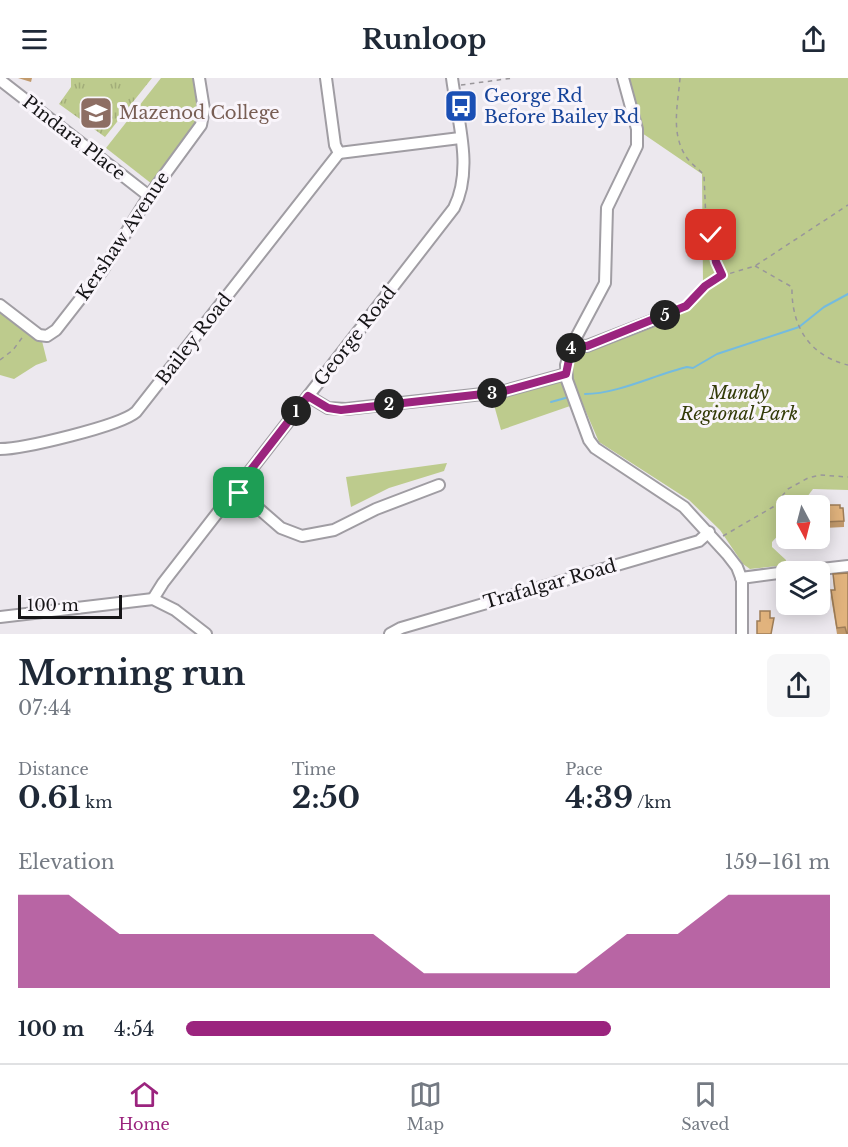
<!DOCTYPE html>
<html lang="en">
<head>
<meta charset="utf-8">
<style>
  body { margin:0; font-family:"Libre Baskerville",serif; background:#f6f6f7; color:#1f2937; height:100vh; display:flex; flex-direction:column; font-size:22px; white-space:nowrap }
  * { box-sizing:border-box; margin:0 }
  p { font-size:20px; color:#747a83 }
  .icon { flex:none; width:33px; height:33px; fill:none; stroke:currentColor; stroke-width:2; stroke-linecap:round; stroke-linejoin:round }
  .map { position:relative; height:556px; overflow:hidden }
  .side { display:flex; flex-direction:column; background:#fff; flex:1 }
  .side>* { flex:none }
  .needle { width:39px; rotate:173deg }
  .tools { position:absolute; left:776px; top:417px; display:grid; gap:12px }
  .tools a { display:grid; place-items:center; width:54px; height:54px; border-radius:9px; background:#fff; box-shadow:0 3px 15px #0003; font-size:30px }
  .scale { position:absolute; left:18px; bottom:15px; width:104px; box-sizing:border-box; padding-left:6px; border:3px solid #161517; border-top:0; font-size:16px; line-height:21px; white-space:nowrap; color:#161517; -webkit-text-stroke:4px #f9f5fb; paint-order:stroke }
  .pin { position:absolute; display:grid; place-items:center; width:51px; height:51px; color:#fff; margin:-26px; border-radius:12px; box-shadow:0 3px 9px #0006 }
  .km { position:absolute; width:30px; height:30px; margin:-15px; border-radius:50%; background:#222; color:#fff; font-size:16px; line-height:30px; text-align:center }
  .round { display:grid; place-items:center; flex:none; width:63px; height:63px; border-radius:9px; background:#f6f6f7 }
  .overview { display:flex; align-items:center; justify-content:space-between; height:102px; padding:0 18px }
  h1 { font-size:33px; font-weight:800; line-height:45px }
  .stats { display:grid; grid-template-columns:repeat(3,1fr); gap:9px; height:102px; padding:6px 18px }
  .stats div { display:grid; align-content:center }
  .stats b { font-size:30px; font-weight:800 }
  .stats small { font-size:16px; font-weight:400 }
  .stats p { font-size:16px }
  .chart { height:168px; padding:12px 18px }
  .chart p { display:flex; justify-content:space-between }
  .chart svg { width:100%; height:108px; margin-top:6px; fill:#9b247e; opacity:.7 }
  ul { padding:0 18px; list-style:none; font-size:20px }
  li { display:grid; grid-template-columns:96px 72px 1fr; align-items:center; height:45px }
  li i { height:15px; border-radius:8px; background:#9b247e }
  header { display:flex; justify-content:space-between; align-items:center; height:78px; padding:0 18px; background:#fff; font-size:27px; font-weight:800 }
  .menu { display:flex; justify-content:space-around; align-items:center; height:84px; border-top:2px solid #e0e1e3; background:#fff; font-size:16px; color:#747a83 }
  .menu a { display:grid; justify-items:center; gap:3px }
  .menu .on { color:#9b247e }
  .map>svg:first-child { display:block }
  .grass { fill:url(#grass-tufts) }
  .park { fill:#bdcb8d }
  .lines { fill:none; stroke-linecap:round; stroke-linejoin:round }
  .stream { stroke:#74bbdf; stroke-width:2 }
  .minor-casing { stroke:#a09da3; stroke-width:14 }
  .path { stroke:#99969a; stroke-width:1.5; stroke-dasharray:4.5 4.5; stroke-linecap:butt }
  .minor { stroke:#fff; stroke-width:10 }
  .wall { fill:#c29a6c }
  .shaded-wall { fill:#9e7d58 }
  .building { fill:#e1b37d; stroke:#9e7d58; stroke-width:1.5 }
  .route-casing { stroke:#fff; stroke-width:12 }
  .route { stroke:#9b247e; stroke-width:8 }
  .labels { text-anchor:middle; dominant-baseline:central; stroke-width:6; stroke-linejoin:round; paint-order:stroke }
  .transit-label { font-size:18px; fill:#164399; stroke:#f9f5fb; text-anchor:start }
  .education-label { font-size:18px; fill:#785e54; stroke:#f9f5fb; text-anchor:start }
  .street-label { font-size:18px; fill:#161517; stroke:#f9f5fb }
  .park-label { font-size:18px; font-style:italic; fill:#333b08; stroke:#f9f5fb }
</style>
</head>
<body>
<header><svg class="icon" aria-label="menu" viewBox="0 0 24 24"><path d="M4 6h16M4 12h16M4 18h16"/></svg>Runloop<svg class="icon" aria-label="share" viewBox="0 0 24 24"><path d="M12 15V3M7 8l5-5 5 5M5 13v7h14v-7"/></svg></header>
<div class="map">
<svg width="848" height="556" viewBox="0 0 848 556">
  <defs>
    <pattern id="grass-tufts" width="24" height="20" patternUnits="userSpaceOnUse" patternTransform="scale(1.5)"><rect width="24" height="20" fill="#bdcb8d"/><path d="M3 7l-1-3M5 7V3M7 7l1-3M15 17l-1-3M17 17v-4M19 17l1-3" fill="none" stroke="#a2ad79"/></pattern>
  </defs>
  <rect width="100%" height="100%" fill="#ece8ee"/>
  <!-- grass -->
  <path class="grass" d="M71,0H152L105,59L59,26L71,9Z"/>
  <!-- park -->
  <g class="park">
    <path d="M161,0H200L203,40L152,106L106,70Z"/>
    <path d="M628,0H848V412L813,411L801,427L786,428V449L772,464V469L786,482L785,487L750,491L743,486L720,452L689,422L599,364L574,306L571,286L578,275L653,244H667L703,205L702,96L642,55Z"/>
    <path d="M0,235L32,259L42,263L47,283L36,287L14,301L0,297Z"/>
    <path d="M559,302L563,303L573,327L501,352L492,320Z"/>
    <path d="M447,385L444,393L389,410L351,429L346,399Z"/>
  </g>
  <g class="lines">
    <!-- stream -->
    <g class="stream">
      <path d="M799,249L824,229L848,216"/>
      <path d="M585,316C617,316 654,297 687,289L693,290L717,276L799,249"/>
      <path d="M551,324L569,319"/>
    </g>
    <defs>
      <g id="minor">
        <path d="M326,0L335,67L339,75L460,60"/>
        <path d="M623,0L637,51V68L607,130L605,205L572,267L566,287L567,302L589,362L595,370L684,429L727,476L737,489L742,502V556"/>
        <path d="M0,2L149,118"/>
        <path d="M0,227L39,257L47,258L56,252L102,193L149,118L201,47L204,31L199,0"/>
        <path d="M572,267L587,268L664,238"/>
        <path d="M308,318L328,330L346,331L501,314L566,296"/>
        <path d="M0,371C23,371 120,348 136,334L339,75"/>
        <path d="M236,411L281,450L302,458L334,452L376,431L439,407"/>
        <path d="M795,494L848,488"/>
        <path d="M741,500L786,494"/>
        <path d="M153,521L163,505L454,130C474,91 457,40 452,0"/>
        <path d="M0,539L153,521L175,532L206,556"/>
        <path d="M390,556L401,550L699,463L709,454"/>
      </g>
    </defs>
    <!-- minor casing -->
    <use href="#minor" class="minor-casing"/>
    <!-- path -->
    <g class="path">
      <path d="M680,0C678,27 670,56 687,80C692,87 699,91 704,97L706,143L713,162L716,185L722,196"/>
      <path d="M461,7L513,0"/>
      <path d="M755,188L792,209C791,247 809,278 848,287"/>
      <path d="M672,235L686,229L705,208L718,199L755,188L848,127"/>
      <path d="M0,282L13,272L24,257"/>
      <path d="M723,458L773,429L788,411L808,400L820,397L848,399"/>
    </g>
    <!-- minor -->
    <use href="#minor" class="minor"/>
  </g>
  <!-- wall -->
  <g class="wall">
    <path d="M18,0H32L31,4Z"/>
    <path d="M824,427L840,430L844,443V449L824,450Z"/>
    <path d="M833,496L848,556H837L831,519V512H834Z"/>
    <path d="M790,526H817L811,537Z"/>
  </g>
  <!-- shaded-wall -->
  <g class="shaded-wall">
    <path d="M815,461V468L803,471V465Z"/>
    <path d="M813,526H817L811,537V530Z"/>
  </g>
  <!-- building -->
  <g class="building">
    <path d="M824,427H840V430H843L844,443L824,444Z"/>
    <path d="M802,460H815V461L803,465Z"/>
    <path d="M848,495V556H847L845,549L837,550L831,512H835L833,496Z"/>
    <path d="M804,526H813L811,530Z"/>
    <path d="M760,533H770V540H774L771,556H757V543H760Z"/>
  </g>
  <g class="lines">
    <defs>
      <path id="route" d="M239,415L236,411L308,318L328,330L341,332L501,314L566,296L572,267L587,268L686,228L705,208L722,197L716,184L711,157"/>
    </defs>
    <!-- route casing -->
    <use href="#route" class="route-casing"/>
    <!-- route -->
    <use href="#route" class="route"/>
  </g>
  <!-- icons -->
  <defs>
    <symbol id="bus-square" viewBox="-11 -11 22 22"><rect x="-9" y="-9" width="18" height="18" rx="4" fill="#1a4fb4" stroke="#f9f5fb"/><path d="M-5-6H5V4H4V6H2V4H-2V6H-4V4H-5ZM-3.5-4V0h7V-4ZM-3.5 1.2v1.5H-2V1.2ZM2 1.2v1.5H3.5V1.2Z" fill="#fff"/></symbol>
    <symbol id="university-square" viewBox="-11 -11 22 22"><rect x="-9" y="-9" width="18" height="18" rx="4" fill="#8d6e63" stroke="#f9f5fb"/><path d="M0-5L7-2L0 1L-7-2ZM-4 1L0 2.5L4 1V4Q0 6-4 4Z" fill="#fff"/></symbol>
  </defs>
  <g fill-rule="evenodd">
    <use href="#bus-square" x="442" y="9" width="38" height="38"/>
    <use href="#university-square" x="77" y="16" width="38" height="38"/>
  </g>
  <g class="labels">
    <!-- transit labels -->
    <g class="transit-label">
      <text x="484" y="18">George Rd<tspan x="484" dy="21">Before Bailey Rd</tspan></text>
    </g>
    <!-- education labels -->
    <g class="education-label">
      <text x="119" y="35">Mazenod College</text>
    </g>
    <!-- street labels -->
    <g class="street-label">
      <text transform="translate(74 60) rotate(38)">Pindara Place</text>
      <text transform="translate(123 158) rotate(-56)">Kershaw Avenue</text>
      <text transform="translate(355 258) rotate(-52)">George Road</text>
      <text transform="translate(194 261) rotate(-52)">Bailey Road</text>
      <text transform="translate(550 506) rotate(-16)">Trafalgar Road</text>
    </g>
    <!-- park labels -->
    <g class="park-label">
      <text x="739" y="315">Mundy<tspan x="739" dy="21">Regional Park</tspan></text>
    </g>
  </g>
</svg>
<div class="tools">
<a><svg class="needle" viewBox="-14 -14 28 28"><path d="M0-13l5 13h-10z" fill="#e53935"/><path d="M0 13l5-13h-10z" fill="#747a83"/></svg></a>
<a><svg class="icon" aria-label="layers" viewBox="0 0 24 24"><path d="M12 4l9 5-9 5-9-5zM3 14l9 5 9-5"/></svg></a>
</div>
<div class="scale">100 m</div>
<div class="pin" style="left:239px;top:415px;background:#1e9e55"><svg class="icon" aria-label="arrive" viewBox="0 0 24 24"><path d="M6 21V4h12l-3 4 3 4H6"/></svg></div>
<div class="pin" style="left:711px;top:157px;background:#d93025"><svg class="icon" aria-label="check" viewBox="0 0 24 24"><path d="M5 12l5 5 9-10"/></svg></div>
<b class="km" style="left:296px;top:333px">1</b>
<b class="km" style="left:389px;top:326px">2</b>
<b class="km" style="left:492px;top:315px">3</b>
<b class="km" style="left:571px;top:270px">4</b>
<b class="km" style="left:665px;top:237px">5</b>
</div>
<section class="side">
<div class="overview"><div><h1>Morning run</h1><p>07:44</p></div><a class="round"><svg class="icon" aria-label="share" viewBox="0 0 24 24"><path d="M12 15V3M7 8l5-5 5 5M5 13v7h14v-7"/></svg></a></div>
<div class="stats">
<div><p>Distance</p><b>0.61<small> km</small></b></div>
<div><p>Time</p><b>2:50</b></div>
<div><p>Pace</p><b>4:39<small> /km</small></b></div>
</div>
<div class="chart"><p><span>Elevation</span>159–161 m</p>
<svg viewBox="0 0 160 44" preserveAspectRatio="none"><path d="M0 44V6L10 6L20 22L30 22L40 22L50 22L60 22L70 22L80 38L90 38L100 38L110 38L120 22L130 22L140 6L150 6L160 6V44z"/></svg>
</div>
<ul>
<li><b>100 m</b>4:54<i style="width:66%"></i></li>
</ul>
</section>
<nav class="menu">
<a class="on"><svg class="icon" aria-label="home" viewBox="0 0 24 24"><path d="M3 11l9-7 9 7M6 9v11h12V9"/></svg>Home</a>
<a><svg class="icon" aria-label="map" viewBox="0 0 24 24"><path d="M3 6l6-2 6 2 6-2v14l-6 2-6-2-6 2zM9 4v14M15 6v14"/></svg>Map</a>
<a><svg class="icon" aria-label="saved" viewBox="0 0 24 24"><path d="M7 4h10v16l-5-4-5 4z"/></svg>Saved</a>
</nav>
</body>
</html>
